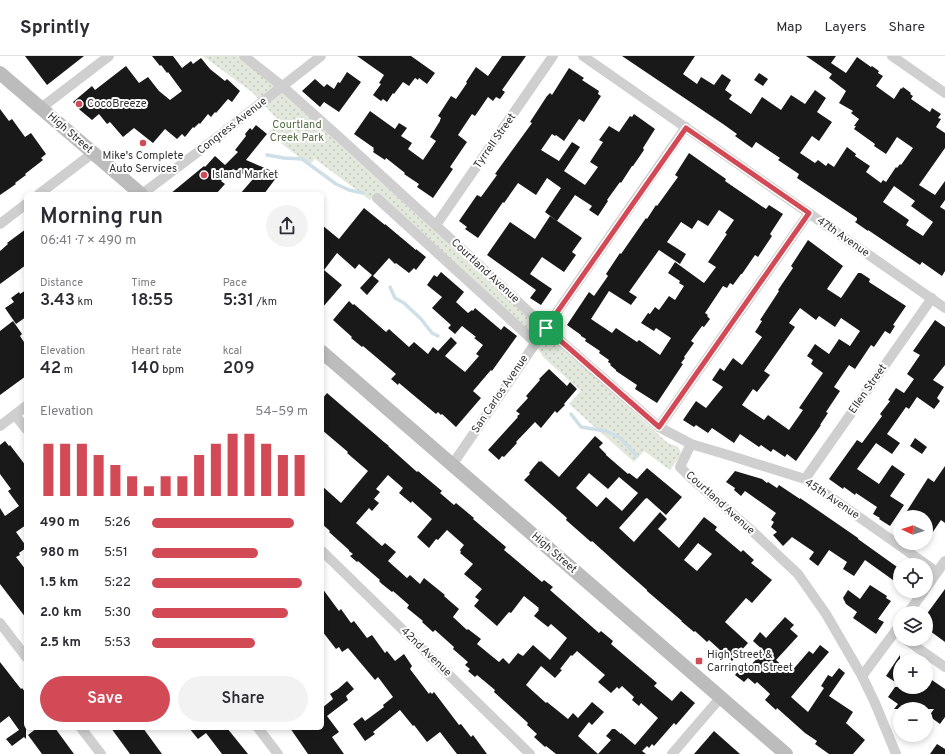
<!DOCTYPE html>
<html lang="en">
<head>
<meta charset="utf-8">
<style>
  body { margin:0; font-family:Overpass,sans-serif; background:#f2f2f3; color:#2b2b33; height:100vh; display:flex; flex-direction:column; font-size:15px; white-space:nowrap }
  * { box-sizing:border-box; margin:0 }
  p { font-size:13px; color:#7c7c81 }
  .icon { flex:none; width:22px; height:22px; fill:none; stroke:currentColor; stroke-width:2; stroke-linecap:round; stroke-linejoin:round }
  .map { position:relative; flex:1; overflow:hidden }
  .side { position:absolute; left:24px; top:136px; width:300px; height:538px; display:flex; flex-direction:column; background:#fff; border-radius:6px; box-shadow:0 2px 6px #0003 }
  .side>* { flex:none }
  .needle { width:26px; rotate:274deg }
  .tools { position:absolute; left:893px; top:454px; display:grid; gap:8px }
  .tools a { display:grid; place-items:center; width:40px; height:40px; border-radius:50%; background:#fff; box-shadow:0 2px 6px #0003; font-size:20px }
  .pin { position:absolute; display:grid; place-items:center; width:34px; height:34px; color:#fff; margin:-17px; border-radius:8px; box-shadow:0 2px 6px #0006 }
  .round { display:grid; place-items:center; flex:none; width:42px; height:42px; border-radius:21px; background:#f2f2f3 }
  .overview { display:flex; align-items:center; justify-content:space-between; height:68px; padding:0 16px }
  h1 { font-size:22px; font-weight:600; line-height:30px }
  .figures { display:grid; grid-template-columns:repeat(3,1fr); gap:6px; height:68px; padding:4px 16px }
  .figures div { display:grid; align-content:center }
  .figures b { font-size:17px; font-weight:600 }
  .figures small { font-size:11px; font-weight:400 }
  .figures p { font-size:11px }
  .chart { height:112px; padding:8px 16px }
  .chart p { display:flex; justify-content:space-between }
  .chart svg { width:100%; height:72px; margin-top:4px; stroke:#d34a57; stroke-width:6 }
  .cta { display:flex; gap:8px; margin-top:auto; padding:8px 16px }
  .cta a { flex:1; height:46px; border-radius:24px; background:#d34a57; color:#fff; font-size:16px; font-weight:600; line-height:46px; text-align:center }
  .cta a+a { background:#f2f2f3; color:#2b2b33 }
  ul { padding:0 16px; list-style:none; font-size:13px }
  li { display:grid; grid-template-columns:64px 48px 1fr; align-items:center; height:30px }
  li i { height:10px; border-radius:5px; background:#d34a57 }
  header { display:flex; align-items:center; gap:24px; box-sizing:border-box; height:56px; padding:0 20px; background:#fff; border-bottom:1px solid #e1e1e2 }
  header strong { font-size:19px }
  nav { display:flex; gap:22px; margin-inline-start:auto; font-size:14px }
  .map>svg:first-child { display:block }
  .park { fill:url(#park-dots) }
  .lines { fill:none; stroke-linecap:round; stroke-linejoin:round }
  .stream { stroke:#cedfe8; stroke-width:3.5 }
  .building { fill:#191919; fill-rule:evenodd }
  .minor { stroke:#cfcfcf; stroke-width:10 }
  .secondary { stroke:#bcbcbc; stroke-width:14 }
  .route-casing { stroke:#fff; stroke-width:8 }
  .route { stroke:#d34a57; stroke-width:5 }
  .poi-dot { fill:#d34a57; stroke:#fff; stroke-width:1.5 }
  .labels { text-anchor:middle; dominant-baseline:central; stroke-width:4; stroke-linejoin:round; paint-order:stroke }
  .poi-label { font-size:11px; fill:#323232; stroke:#fff; text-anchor:start }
  .park-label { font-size:11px; fill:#566a43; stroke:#fff }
  .street-label { font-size:11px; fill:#323232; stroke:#fff }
</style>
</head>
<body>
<header>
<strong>Sprintly</strong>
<nav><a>Map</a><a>Layers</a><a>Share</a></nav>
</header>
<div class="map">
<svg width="945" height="698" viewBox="0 0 945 698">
  <defs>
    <pattern id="park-dots" width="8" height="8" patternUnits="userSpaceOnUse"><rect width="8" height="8" fill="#e2e8dc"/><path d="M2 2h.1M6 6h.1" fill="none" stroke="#c2c7bd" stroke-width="1.8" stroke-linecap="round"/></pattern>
  </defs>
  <rect width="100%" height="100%" fill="#fff"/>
  <!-- park -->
  <path class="park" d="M203,0H238L262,18L290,43L530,262L658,378C661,381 664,384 668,387C676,391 680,388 681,399L670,414L644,395L634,406L569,348L581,335L543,301L529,275L376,138L370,144L315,103L309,109L268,77L279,65L252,36Z"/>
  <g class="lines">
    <!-- stream -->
    <g class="stream">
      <path d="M267,99L284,102L302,103L336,128L349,134L363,137"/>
      <path d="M390,231L395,242L404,247L421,263L432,277L438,280"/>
      <path d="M571,358L581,371L605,375L619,381L637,400"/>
    </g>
  </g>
  <!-- building -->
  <g class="building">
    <path d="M25,0H84L47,29Z"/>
    <path d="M152,0H173L182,12L191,5L193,8L201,2L210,13L225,25L227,23L240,35L232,46L228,43L216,57L215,56L211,61L208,58L200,68L199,67L194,72L193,71L185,81L182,78L177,83L165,73L153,87L134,72L123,81L110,66L107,68L99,58L92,64L80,54L73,46L92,30L95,34L126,10L139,27L148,21L159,35L170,44L182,35L168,16L167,17L161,9L160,10Z"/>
    <path d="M357,0H411L435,17L427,28L419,22L418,24L415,22L409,30L403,26L394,38L393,37L387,46L383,43L381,45L373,39L381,28L379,27L384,19Z"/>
    <path d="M502,0H526L502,34L505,36L500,43L496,41L493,45L488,41L475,60L472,58L458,79L467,86L450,111L453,113L433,142L417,131L419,128L404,118L405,117L386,102L385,104L373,96L374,94L373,93L374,92L354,78L370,55L395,73L399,67L407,72L401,80L412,87L408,93L423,104L436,85L430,81L440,65V64L441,62L438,60L451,40L456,43L467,27L466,26L476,11L488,20Z"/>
    <path d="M622,0H695L683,18L697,28L701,21L714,29L722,18L731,24L725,34L732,39L729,43L751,58L762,41L781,54L791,39L805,48L815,34L826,42L817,56L832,66L819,85L812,80L800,97L815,107L818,104L826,110L828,107L834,111L847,91L856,98L855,100L870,110L866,116L881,127L883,124L886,126L896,111L897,112L900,108L901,109L913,92L897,81L886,98L874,90L875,88L854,73L856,70H854L859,63L851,57L853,55L839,47L846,35L829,22L832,18L806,0H836L831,7L846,17L857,1L871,11L872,10L879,15L878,17L883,20L876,30L894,43L901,32L902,33L903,31L911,37L910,38L913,40L911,43L930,56L932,52L941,58L938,62L941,63L936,71L945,77V92L919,129L935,139L945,125V144L940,151L945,154V215L942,220L922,206L920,209L868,174V175L855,166L857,164V162L797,122L799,118L778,104L780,102L756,86L752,92L735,80L737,78L723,68ZM894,130L915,145L911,150L933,166L923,180L906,169L909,164L883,146Z"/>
    <path d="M569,12L584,22L582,24L599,35L598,38L601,40L584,66L579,63L564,85L556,79L555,80L552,78L541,94L559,105L572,86L580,91L564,115L585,129L598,111L590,106L603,86L599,84L609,70L619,76L630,60L632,61L634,58L655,73L643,92L644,94L633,110H632L621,127L620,126L607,144L608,145L598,160L589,154L592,150L575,139L557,165L545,156L561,132L547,122L536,139L518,127L504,147L503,146L478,182L465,173L467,171L459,165L477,139L481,141L497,119L495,118L500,111L532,67L530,66L547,40L550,37L552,39Z"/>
    <path d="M347,16L361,26L339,56L324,46L320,51L302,35L315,23L324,31L327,28L334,33L338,26L340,27Z"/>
    <path d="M759,17L768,23L763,30L754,24Z"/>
    <path d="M0,53L9,65L12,63L25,81L31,77L46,98L41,102L43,104L25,118L26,119L15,127L16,128L0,139Z"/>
    <path d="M256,69L267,78L246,104L279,118L264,138H240L253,123L233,113L221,125L225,128L216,138H170L204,110L205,111L215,100L225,109L238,96L235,94L246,80L245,78L250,72L252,74Z"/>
    <path d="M689,97L726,123L725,125L766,153L769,149L783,158L770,178L772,180L758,201L755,199L742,218H741L733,229L730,227L727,232L723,230L705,257L708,259L707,260L710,263L704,271L702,270L691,285L694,287L684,301L685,302L681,307L683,308L657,347L635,333L637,329L616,315V314L610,309L611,308L608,306L609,304L599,297L600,295L585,285L586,283L581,280V279L567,269L589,236L594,240L608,220L606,218L620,197L621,198L646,162L647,163L656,149L657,150L678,121L675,119ZM719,154L734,164L725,177L727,178L708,206L716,211L704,227L675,206L668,217L680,225L679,227L684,230L675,244L669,240L659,254L655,251L650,258L648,257L641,267L654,275L656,272L671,282L660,299L639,284L637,286L616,272L612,277L591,263L609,235L631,249L637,241L629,236L659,194L680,208L686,198L667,186L681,166L692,173L698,164L708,170Z"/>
    <path d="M364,152L385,169V168L416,194V193L426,201L416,214L414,212L409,217L396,207L395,208L389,202L373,220L379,225L367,239L360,232L372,219L359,208L355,213L337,197L324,214L342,229L322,252V169L339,183Z"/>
    <path d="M550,160L582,182L572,196L576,199L564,216L542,201L530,218L552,233L541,249L530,242L536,234L487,199L510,166L535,183Z"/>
    <path d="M26,173V209L0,228V195L8,188L7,187Z"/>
    <path d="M808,184L843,210L827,233L841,242L858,217H861L870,223L869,226L906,250L893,269L895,270L890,278L885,275L874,291L871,289L855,313L849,309L834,331L840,335L826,356L828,357L820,369H821L796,405L787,398L785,401L773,393L771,396L761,389L759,391L740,378L734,387L712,372L708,377L696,369L694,371L683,364L696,345L706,352L723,331L712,324L720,312L724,315L733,302L742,309L762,281L755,276L762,265L760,264L779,235L778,234L793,212L791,210ZM800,252L816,264L819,260L835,271L841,262L860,275L850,290L839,283L829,298L815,288L807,300L813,304L811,308L823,317L799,352L803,354L789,374L768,359L764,364L742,349L753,333L757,336L770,319L764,315L795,271L789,267Z"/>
    <path d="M441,216L464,236L456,246L468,257L472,254L473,255L475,252L501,274L504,270L517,280L492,315L491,314L473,335L481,342L456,371L442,358L441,359L438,356L436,358L399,327L398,329L391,323L396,318L363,290L362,291L351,282L352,281L333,264L349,245L353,249L354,248L386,276L389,273L409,291L414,286L428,298L433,291L438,295L451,281L457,287L445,300L465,316L479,300L476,298L483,289L474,282L476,281L462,270L455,278L448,272L451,269L432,252L442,241L427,229L434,219L437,221Z"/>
    <path d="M26,234V261L16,268L5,252L14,246L11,242L19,236L20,238Z"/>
    <path d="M935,264L945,271V309L933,324L944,331L937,342L940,345L934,353L917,341L909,353L906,351L887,378L900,387L892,398L876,387L857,413L879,428L892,409L905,418L890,440L904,449L890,470L879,463L880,462L873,458L877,451L856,437L855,439L844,431L843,433L829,423L857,384L862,387L882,360L880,358L890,345L888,344L896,332L904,337L914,323L907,318L920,299L913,295Z"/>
    <path d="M13,265L22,278L20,280L26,289V320L0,339V275Z"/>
    <path d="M549,313L567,330L570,326L577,333L564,348L565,349L557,357L555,355L541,372L535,366L516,386L517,387L504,401L502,400L499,404L488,394L518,361L517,360L520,358L516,355L528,342L526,340L540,324L539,323Z"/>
    <path d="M327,337L384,386L389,390H388L417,416L418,415L442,435L440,437L454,449L456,447L474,462L473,463L506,491L504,494L542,526L544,524L553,531L550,534L599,577L601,575L613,585L611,588L657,627L654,630L672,645L681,635L695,647L676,669L674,667L654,690L652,688L649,692L647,690L642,695L646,698H598L611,684L606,680L612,673H615L621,678V677L635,689L658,662L641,647L639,650L632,644L634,641L622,630L619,633L617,631L611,637L598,626L605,619L577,595L572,600L571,599L560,613L562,614L555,622L541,610L526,629L546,647L547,646L568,663L573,657L578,662L592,646L604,656L592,669L589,666L578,680L598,698H556L546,690L545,691L534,681L537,678L527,669L528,667L494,636L495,634L477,619L475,621L468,615L470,613L465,609L468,606L453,593L454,591L435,574L433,576L422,566L423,565L407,552L409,549L393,535L392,536L382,528L379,525L380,524L358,505L357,506L350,500L353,498L349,495V494L329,476L330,475L322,468V430L341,447L368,415L347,397L348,396L322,374V343ZM388,419L403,432L399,437L411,447L412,445L432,463L417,481L429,492L436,483L438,484L447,474L464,489L460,494L461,496L460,497L473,508L464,518L482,533L475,541L479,544L474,550L497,570L509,556L511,557L524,540L539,552L538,553L539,554L534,560L548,571L551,568L567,582L550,604L533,589L523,600L518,597L509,608L503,602L499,606L477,588L481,583L468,573L467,574L453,561L459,553L444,540L445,539L424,522L420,528L410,519L407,522L388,505L396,496L385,487L382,490L356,467L369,452L372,455L379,447L374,443L380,436L376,433Z"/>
    <path d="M595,380L603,387L599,391L606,398V399L628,418L629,417L637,423L647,412L682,441L666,459L647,442L645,443L619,472L634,486L660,456L667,463L658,473L679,492L704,461L717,471L715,474L741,496L743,494L754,504L751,507L772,524L752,547L746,542L725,566L748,587L732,605L709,584L707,586L695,575L694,576L681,565H682L647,535V534L622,512L592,485L591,486L566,464L567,462L524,424L530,418L529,417L533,412L539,405L540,406L541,405L559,421ZM589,417L608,433L619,421L638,437L622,455L606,441L597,451L576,432ZM698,487L712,498L697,515L684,504Z"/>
    <path d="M915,382L927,391L922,398L910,390Z"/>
    <path d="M5,385L9,390L10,389L26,410V469L16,476L26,490V492L19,497L20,499L16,501L26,514V562L0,528V452L5,460L19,450L8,435L11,433L0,418V389Z"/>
    <path d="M945,410V467L941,464L926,486V461H909L905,458L928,422L934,426Z"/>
    <path d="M735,415L762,423L767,427L768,426L777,432L779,429L800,443V442L858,482V483L900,513V529L865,504L854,520L843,513L847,506L829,494L818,510L809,503L814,496L792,481L783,490L773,479L777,476L771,471L774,466L771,464L776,457L745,435L741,440L734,434L735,432L726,426Z"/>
    <path d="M870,529L887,540L886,542L891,545L878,563L884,566L876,578L853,562L857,556L846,548L843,542L848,534L860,543Z"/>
    <path d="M322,532L339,555L341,553L351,567L354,565L367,582L372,579L385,597L387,595L395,605L404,598L412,610L410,613L429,638L430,636L432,638L434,636L459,669L461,668L471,681L473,679L487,698H457L440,676L427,686L414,669L413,670L400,654L373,676L375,678L365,685L353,668L362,661L365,665L384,651L383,649L393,641L378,621L375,624L348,592L342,596L339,591L336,593L322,575Z"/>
    <path d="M945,533V586L926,572V559Z"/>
    <path d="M785,561L794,569L790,573L798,580L776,604L790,617L809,595L813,598L820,589L829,596L791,641L808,656L824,632L821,630L828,619L832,621L839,612L845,617L829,640L853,656L846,667L865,684L853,698H829L815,688L817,685L805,677L777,652L776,654L765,644L770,638L757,626L755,628L748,622L744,626L735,619L745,607L749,611L764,595L753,585L760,576L766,582Z"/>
    <path d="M900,599V629L886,620Z"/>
    <path d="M0,606L21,633L22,632L26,637V683L24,681L12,690L6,683L19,674L9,660L0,667Z"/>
    <path d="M926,620L945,633V661L940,668L929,660L934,653H894L898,648L888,641L895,631H926Z"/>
    <path d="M347,625L354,633L346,640L348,644L327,660L339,676L332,681L344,698H308L290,672H322V652L333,643L330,638L338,633Z"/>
    <path d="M37,672H55L74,698H42L28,679Z"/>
    <path d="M111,672H143L162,698H130Z"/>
    <path d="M189,672H227L248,698H222L206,677L198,683Z"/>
    <path d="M714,675L740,698H694Z"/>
    <path d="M937,688L945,693V698H930Z"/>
  </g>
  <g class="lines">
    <!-- minor -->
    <g class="minor">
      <path d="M244,0L282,30L338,80L465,196L546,272L659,371L691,388L728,399L805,423L937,516"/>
      <path d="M583,0L945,252"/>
      <path d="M892,0L945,37"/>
      <path d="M41,52L109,0"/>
      <path d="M39,138L93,97"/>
      <path d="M142,138L215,83L321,0"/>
      <path d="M377,142L536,287"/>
      <path d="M0,168L26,148"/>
      <path d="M436,169L553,0"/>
      <path d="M15,359L26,373"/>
      <path d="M0,370L26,350"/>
      <path d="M659,371L809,157"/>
      <path d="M691,388L680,411L692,423L750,473L798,518L826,558L862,620L875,647L896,698"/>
      <path d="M452,409L541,279L686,71"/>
      <path d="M805,423L932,242"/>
      <path d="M322,495L530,698"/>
      <path d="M926,532L945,505"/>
      <path d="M908,557L924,535"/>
      <path d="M0,567L26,601"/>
      <path d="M905,583L945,611"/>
      <path d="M862,620L900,569"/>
      <path d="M81,672L101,698"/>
      <path d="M258,672L278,698"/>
      <path d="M672,698L721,641"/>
    </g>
    <!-- secondary -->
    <g class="secondary">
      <path d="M0,17L141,138"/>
      <path d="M322,296L786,698"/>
    </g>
  </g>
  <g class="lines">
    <defs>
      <path id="route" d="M686,72L809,157L659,371L546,272Z"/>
    </defs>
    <!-- route casing -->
    <use href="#route" class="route-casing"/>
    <!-- route -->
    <use href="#route" class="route"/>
  </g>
  <!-- markers -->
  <g class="poi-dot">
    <circle cx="79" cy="48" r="4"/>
    <circle cx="143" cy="87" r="4"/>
    <circle cx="204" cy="119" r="4"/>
    <rect x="695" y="601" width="8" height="8" rx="2"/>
  </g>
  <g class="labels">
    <!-- poi labels -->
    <g class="poi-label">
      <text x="87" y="48">CocoBreeze</text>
      <text x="143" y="100" text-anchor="middle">Mike's Complete<tspan x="143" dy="13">Auto Services</tspan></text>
      <text x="212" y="119">Island Market</text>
      <text x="707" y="599">High Street &amp;<tspan x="707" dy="13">Carrington Street</tspan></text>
    </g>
    <!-- park labels -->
    <g class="park-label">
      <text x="297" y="69">Courtland<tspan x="297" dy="13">Creek Park</tspan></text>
    </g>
    <!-- street labels -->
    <g class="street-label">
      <text transform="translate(232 70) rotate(-38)">Congress Avenue</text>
      <text transform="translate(70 77) rotate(41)">High Street</text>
      <text transform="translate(495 85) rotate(-55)">Tyrrell Street</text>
      <text transform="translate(843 181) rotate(35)">47th Avenue</text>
      <text transform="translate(485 215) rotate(43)">Courtland Avenue</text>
      <text transform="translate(868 333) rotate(-55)">Ellen Street</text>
      <text transform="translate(500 338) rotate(-56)">San Carlos Avenue</text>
      <text transform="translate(832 443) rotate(34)">45th Avenue</text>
      <text transform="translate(720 447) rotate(42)">Courtland Avenue</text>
      <text transform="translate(554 497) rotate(41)">High Street</text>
      <text transform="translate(426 596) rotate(44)">42nd Avenue</text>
    </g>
  </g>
</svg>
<div class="tools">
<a><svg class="needle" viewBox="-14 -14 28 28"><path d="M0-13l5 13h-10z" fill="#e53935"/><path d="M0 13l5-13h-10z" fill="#7c7c81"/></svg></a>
<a><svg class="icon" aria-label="locate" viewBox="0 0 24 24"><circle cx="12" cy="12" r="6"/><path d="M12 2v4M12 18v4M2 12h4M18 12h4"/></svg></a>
<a><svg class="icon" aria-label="layers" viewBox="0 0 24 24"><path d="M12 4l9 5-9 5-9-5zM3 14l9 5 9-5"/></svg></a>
<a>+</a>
<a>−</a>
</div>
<div class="pin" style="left:546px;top:272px;background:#1e9e55"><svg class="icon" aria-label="arrive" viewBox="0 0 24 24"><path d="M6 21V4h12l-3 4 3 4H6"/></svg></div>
<section class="side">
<div class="overview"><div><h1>Morning run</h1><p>06:41 · 7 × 490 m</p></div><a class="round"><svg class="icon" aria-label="share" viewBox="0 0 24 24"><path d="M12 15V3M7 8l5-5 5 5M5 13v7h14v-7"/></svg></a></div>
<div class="figures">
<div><p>Distance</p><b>3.43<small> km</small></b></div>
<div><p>Time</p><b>18:55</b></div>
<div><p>Pace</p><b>5:31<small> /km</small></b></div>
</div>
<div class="figures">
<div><p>Elevation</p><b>42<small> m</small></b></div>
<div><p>Heart rate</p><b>140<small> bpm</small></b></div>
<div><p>kcal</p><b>209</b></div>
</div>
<div class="chart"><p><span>Elevation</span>54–59 m</p>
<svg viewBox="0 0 160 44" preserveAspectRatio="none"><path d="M5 44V12M15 44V12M25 44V12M35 44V19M45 44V25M55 44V32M65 44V38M75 44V32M85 44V32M95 44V19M105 44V12M115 44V6M125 44V6M135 44V12M145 44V19M155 44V19"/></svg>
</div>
<ul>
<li><b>490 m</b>5:26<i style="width:91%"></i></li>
<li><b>980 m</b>5:51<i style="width:68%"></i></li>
<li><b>1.5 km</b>5:22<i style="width:96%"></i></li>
<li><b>2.0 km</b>5:30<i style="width:87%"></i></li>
<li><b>2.5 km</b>5:53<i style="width:66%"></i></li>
</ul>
<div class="cta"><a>Save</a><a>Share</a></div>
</section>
</div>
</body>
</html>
